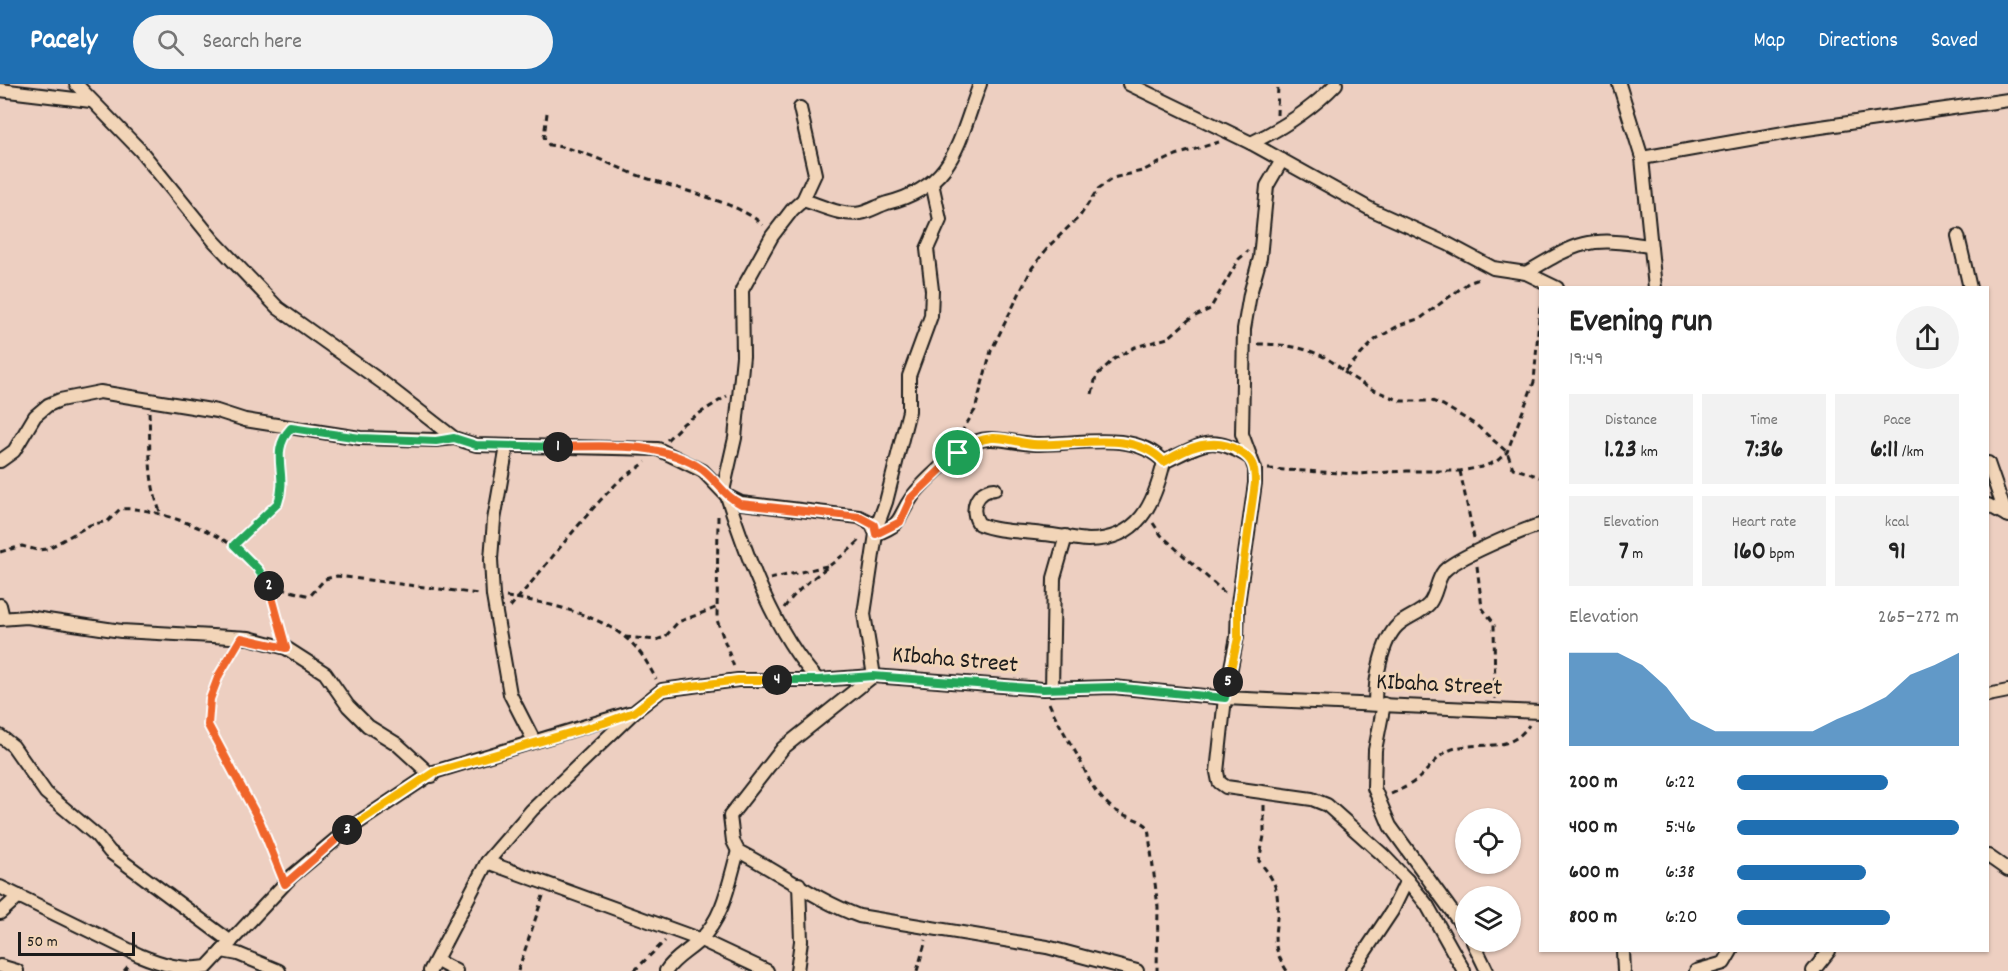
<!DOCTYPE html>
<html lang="en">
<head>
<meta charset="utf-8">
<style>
  body { margin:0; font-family:Dekko,sans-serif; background:#f2f2f2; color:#222; height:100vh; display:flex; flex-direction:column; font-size:22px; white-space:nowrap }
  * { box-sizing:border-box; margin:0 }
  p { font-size:20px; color:#767676 }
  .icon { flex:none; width:33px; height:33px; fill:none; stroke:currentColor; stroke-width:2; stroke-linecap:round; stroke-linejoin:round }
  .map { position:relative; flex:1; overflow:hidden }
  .drawer { position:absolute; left:1539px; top:202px; width:450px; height:666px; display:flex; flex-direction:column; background:#fff; border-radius:0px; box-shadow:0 2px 4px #0004 }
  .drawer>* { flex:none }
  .controls { position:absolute; left:1455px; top:724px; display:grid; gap:12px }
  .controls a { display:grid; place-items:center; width:66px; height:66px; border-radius:50%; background:#fff; box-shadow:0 2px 4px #0004; font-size:30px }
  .scale { position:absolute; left:18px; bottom:15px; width:117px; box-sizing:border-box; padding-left:6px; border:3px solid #1c1c1c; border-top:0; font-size:16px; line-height:21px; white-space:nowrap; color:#1c1c1c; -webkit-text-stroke:4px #f2d5b8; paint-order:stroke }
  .pin { position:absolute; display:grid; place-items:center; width:51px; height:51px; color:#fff; margin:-26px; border:3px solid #fff; border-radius:50%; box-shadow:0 2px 6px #0007 }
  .km { position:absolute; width:30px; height:30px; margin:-15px; border-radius:50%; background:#222; color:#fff; font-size:16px; line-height:30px; text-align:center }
  .round { display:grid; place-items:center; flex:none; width:63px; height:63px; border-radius:32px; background:#f2f2f2 }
  .head { display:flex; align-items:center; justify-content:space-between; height:102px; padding:0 30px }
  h1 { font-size:33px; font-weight:700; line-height:45px }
  .figures { display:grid; grid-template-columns:repeat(3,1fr); gap:9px; height:102px; padding:6px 30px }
  .figures div { display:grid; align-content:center; border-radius:0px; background:#f2f2f2; text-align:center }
  .figures b { font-size:26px; font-weight:700 }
  .figures small { font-size:16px; font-weight:400 }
  .figures p { font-size:16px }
  .chart { height:168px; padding:12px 30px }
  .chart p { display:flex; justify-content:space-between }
  .chart svg { width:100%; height:108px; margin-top:6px; fill:#1f6fb2; opacity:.7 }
  ul { padding:0 30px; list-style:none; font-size:20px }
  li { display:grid; grid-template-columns:96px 72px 1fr; align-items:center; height:45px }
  li i { height:15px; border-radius:8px; background:#1f6fb2 }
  header { display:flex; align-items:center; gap:36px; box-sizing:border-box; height:84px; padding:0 30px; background:#1f6fb2; color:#fff }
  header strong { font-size:28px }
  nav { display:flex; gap:33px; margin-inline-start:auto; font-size:21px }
  .search { width:420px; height:54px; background:#f2f2f2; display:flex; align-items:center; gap:15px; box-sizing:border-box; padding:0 21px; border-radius:33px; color:#767676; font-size:22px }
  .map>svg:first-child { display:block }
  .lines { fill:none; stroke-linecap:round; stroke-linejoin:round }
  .minor-casing { stroke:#1c1c1c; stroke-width:16 }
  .path { stroke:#1c1c1c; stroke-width:3; stroke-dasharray:6 4.5; stroke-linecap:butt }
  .minor { stroke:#f2d5b8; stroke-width:12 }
  .split-1-casing { stroke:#fff; stroke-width:12 }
  .split-2-casing { stroke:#fff; stroke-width:12 }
  .split-3-casing { stroke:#fff; stroke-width:12 }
  .split-4-casing { stroke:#fff; stroke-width:12 }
  .split-5-casing { stroke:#fff; stroke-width:12 }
  .split-6-casing { stroke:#fff; stroke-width:12 }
  .split-1 { stroke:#f0652b; stroke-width:8 }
  .split-2 { stroke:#22a559; stroke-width:8 }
  .split-3 { stroke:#f0652b; stroke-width:8 }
  .split-4 { stroke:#f5b400; stroke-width:8 }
  .split-5 { stroke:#22a559; stroke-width:8 }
  .split-6 { stroke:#f5b400; stroke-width:8 }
  .labels { text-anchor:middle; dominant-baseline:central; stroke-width:6; stroke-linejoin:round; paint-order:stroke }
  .street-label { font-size:24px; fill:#1c1c1c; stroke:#f2d5b8 }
</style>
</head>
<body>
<header>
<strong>Pacely</strong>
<div class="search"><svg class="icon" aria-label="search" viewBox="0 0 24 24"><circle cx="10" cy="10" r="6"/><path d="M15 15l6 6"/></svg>Search here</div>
<nav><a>Map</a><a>Directions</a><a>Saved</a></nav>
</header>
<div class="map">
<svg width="2008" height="887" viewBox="0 0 2008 887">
  <rect width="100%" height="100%" fill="#edcfc1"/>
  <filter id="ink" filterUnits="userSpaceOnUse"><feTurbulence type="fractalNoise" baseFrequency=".0167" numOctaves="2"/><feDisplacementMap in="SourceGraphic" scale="12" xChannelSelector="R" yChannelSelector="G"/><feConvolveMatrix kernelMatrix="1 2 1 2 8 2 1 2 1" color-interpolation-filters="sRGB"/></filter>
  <g filter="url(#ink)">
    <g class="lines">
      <defs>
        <g id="minor">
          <path d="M76,0L140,66L214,157L278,224L386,301L454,354L476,361L658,365L703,387L727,412L741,419L859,433L871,439L876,450L864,530L873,586"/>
          <path d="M1129,0L1251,59L1372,126L1448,160L1493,184L1526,189L1557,204"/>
          <path d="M1619,0L1642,74L1655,204"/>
          <path d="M0,6L91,17"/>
          <path d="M1251,59C1283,44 1311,26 1336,0"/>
          <path d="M1642,74L1800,46L2008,16"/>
          <path d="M1282,76L1267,102L1260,174L1250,210L1244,245L1242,350L1255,385V399L1238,520L1237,553L1225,614L1217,688L1219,698L1226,703L1312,715L1327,721L1383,771L1407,796L1427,821L1464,887"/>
          <path d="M803,116C820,121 843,133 861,129C870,127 878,122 887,119C955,102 958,58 980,0"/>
          <path d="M1958,152L1970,204"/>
          <path d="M1526,189C1578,158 1588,152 1649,162"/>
          <path d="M507,362L494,436L491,475L493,512L510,610L534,657"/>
          <path d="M0,377L14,367L35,332L48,321L60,316L100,308L217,327L245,336L360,354L436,356L454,354"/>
          <path d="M1988,379L2006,431"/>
          <path d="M995,405C976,406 969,426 979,440C998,448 1022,447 1043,450C1058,451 1073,455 1088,456C1139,456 1154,420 1164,378L1168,376C1206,358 1212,351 1249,373"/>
          <path d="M723,407L735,354L743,272L742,206L772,152L792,126L803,116L815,90L800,24"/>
          <path d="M727,412C747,473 774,549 818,596"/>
          <path d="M1988,421L2008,432"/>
          <path d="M876,445L886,418L909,327V292L931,232L932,206L927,165L940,136L932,99"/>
          <path d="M876,450C905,439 896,435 912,413C921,400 952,372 965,363C989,347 1011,360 1036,360C1075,361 1134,345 1164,378"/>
          <path d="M0,521L3,534"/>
          <path d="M0,535L27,533L121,547L249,554L286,564L325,589L348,622L368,642L397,660L432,692"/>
          <path d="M873,592L783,664L730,732L733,757L738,767C779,788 816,816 859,832L1047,863L1137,887"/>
          <path d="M1052,605L1054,494L1066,452"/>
          <path d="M1988,611L2008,607"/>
          <path d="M1375,619C1375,597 1381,557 1398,541C1407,533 1421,529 1429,520C1437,510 1436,497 1444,487C1456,474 1522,446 1540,441"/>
          <path d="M1384,620L1375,666L1374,704L1390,742L1466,847"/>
          <path d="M0,652L13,662L46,709L97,752L110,768L231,858"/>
          <path d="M1988,772L2008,786"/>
          <path d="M487,778L701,856L767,887"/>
          <path d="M0,803L139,871C161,880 183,887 207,883L292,792L347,746L434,688L629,629"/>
          <path d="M0,829L19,812"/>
          <path d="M1473,858L1487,887"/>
          <path d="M222,867L238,870L279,887"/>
          <path d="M1623,867L1624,887"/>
          <path d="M437,877L456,887"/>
          <path d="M0,882L17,887"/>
          <path d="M430,887L487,778L532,726L634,628L662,606L738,596H818L873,592L1043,605L1113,603L1225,614L1540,628"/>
          <path d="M666,887C674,874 689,867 700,856C724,833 729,798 738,767"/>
          <path d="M797,887L801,857L799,800"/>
          <path d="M1352,887L1392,827L1407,796"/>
          <path d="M1696,887L1724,879L1731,867"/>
          <path d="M1813,887L1829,867"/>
        </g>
      </defs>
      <!-- minor casing -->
      <use href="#minor" class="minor-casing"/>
      <!-- path -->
      <g class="path">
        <path d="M547,29L544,53L549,61C580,65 598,75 627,87C661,102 738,116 763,141"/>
        <path d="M1277,31L1278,0"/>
        <path d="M1258,260C1288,260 1323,265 1344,288L1376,255L1400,241L1421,234L1468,199L1482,194"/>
        <path d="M1344,288L1369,304L1401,317H1432L1443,321L1476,341L1507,368L1513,384L1540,393"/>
        <path d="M1092,310L1096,292L1114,275L1135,263L1168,254L1191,234L1210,225L1239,175L1248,167"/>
        <path d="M149,328C151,366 146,393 161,430"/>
        <path d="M961,349L975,326L991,267L1032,184L1050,161L1080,132L1098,105L1113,94L1142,87L1176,71L1219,58"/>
        <path d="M667,356L684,339L727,312"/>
        <path d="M1268,385L1357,390L1407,387H1460L1482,383L1497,377L1507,368L1534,298L1540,221"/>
        <path d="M1460,387L1474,454"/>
        <path d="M718,432L717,536L734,583"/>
        <path d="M1153,439L1161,451L1227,511"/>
        <path d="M234,461L278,419L281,409L279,361L282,354"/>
        <path d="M0,468L22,462L37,466L47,465L90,441L108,437L120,425C138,423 162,430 179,436C242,458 270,484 284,551"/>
        <path d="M1477,482L1482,524L1494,539L1495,615"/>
        <path d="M264,493L278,504L310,512L325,495L337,492L479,510"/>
        <path d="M770,495L831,481"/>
        <path d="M506,513C543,517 597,530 626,554C640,565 648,580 656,595"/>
        <path d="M510,523C546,483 578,438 616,400C625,391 636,386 646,378"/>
        <path d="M784,524C804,495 837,480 861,455"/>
        <path d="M625,553L656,556L665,553L678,538L718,523"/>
        <path d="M233,567L219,591L210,615L208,641L260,738L280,787"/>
        <path d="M1049,619C1057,637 1066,652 1076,669C1089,692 1089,704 1111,723C1122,733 1138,733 1148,743L1158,823L1157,887"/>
        <path d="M1391,710C1402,705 1411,701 1420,693C1431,683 1441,667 1456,664C1485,657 1509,670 1529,641"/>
        <path d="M1264,721V752L1259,777C1267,787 1275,797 1277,810C1281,845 1265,853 1287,887"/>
        <path d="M124,887L130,880"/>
        <path d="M518,887L543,812"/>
        <path d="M634,887L665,857"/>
        <path d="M917,887L926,856"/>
      </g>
      <!-- minor -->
      <use href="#minor" class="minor"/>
    </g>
  </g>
  <g class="lines" filter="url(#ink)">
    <defs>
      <path id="split-1" d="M558,363C606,362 662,357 703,386C717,397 724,412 741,420L859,433L874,441L876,450L900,438L911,414L958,369"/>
      <path id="split-2" d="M269,502L258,485L234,461L278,419C289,390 268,369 291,344L360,354L436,357L454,354L476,361L558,363"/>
      <path id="split-3" d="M269,502L286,564L241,554L219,591L210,615L208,641L260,738L285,800L347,746"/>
      <path id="split-4" d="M347,746L434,688L604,639L634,628L662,606L738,596H777"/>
      <path id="split-5" d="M777,596H818L873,592L1043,605L1113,603L1225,614L1228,598"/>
      <path id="split-6" d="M958,369C968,361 979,355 992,354C1006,353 1019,359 1033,360C1073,363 1133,344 1164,378C1187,364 1214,351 1239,367C1253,375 1255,383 1255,399L1238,520V554L1228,598"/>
    </defs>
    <!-- split-1 casing -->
    <use href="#split-1" class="split-1-casing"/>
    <!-- split-2 casing -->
    <use href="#split-2" class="split-2-casing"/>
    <!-- split-3 casing -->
    <use href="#split-3" class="split-3-casing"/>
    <!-- split-4 casing -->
    <use href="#split-4" class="split-4-casing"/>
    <!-- split-5 casing -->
    <use href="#split-5" class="split-5-casing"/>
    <!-- split-6 casing -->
    <use href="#split-6" class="split-6-casing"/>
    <!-- split-1 -->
    <use href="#split-1" class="split-1"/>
    <!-- split-2 -->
    <use href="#split-2" class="split-2"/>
    <!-- split-3 -->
    <use href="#split-3" class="split-3"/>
    <!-- split-4 -->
    <use href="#split-4" class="split-4"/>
    <!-- split-5 -->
    <use href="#split-5" class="split-5"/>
    <!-- split-6 -->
    <use href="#split-6" class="split-6"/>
  </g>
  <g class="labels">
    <!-- street labels -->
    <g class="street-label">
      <text transform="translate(955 577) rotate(5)">KIbaha Street</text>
      <text transform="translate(1439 602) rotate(3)">KIbaha Street</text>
    </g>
  </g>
</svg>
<div class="controls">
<a><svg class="icon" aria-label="locate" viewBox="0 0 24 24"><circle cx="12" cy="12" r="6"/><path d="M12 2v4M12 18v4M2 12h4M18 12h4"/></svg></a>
<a><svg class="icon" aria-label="layers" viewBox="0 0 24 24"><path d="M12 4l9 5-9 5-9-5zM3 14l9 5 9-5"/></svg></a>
</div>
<div class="scale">50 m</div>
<div class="pin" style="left:958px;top:369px;background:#1e9e55"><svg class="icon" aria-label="arrive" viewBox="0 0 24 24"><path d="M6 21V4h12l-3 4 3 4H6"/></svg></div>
<b class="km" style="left:558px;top:363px">1</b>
<b class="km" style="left:269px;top:502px">2</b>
<b class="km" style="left:347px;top:746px">3</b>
<b class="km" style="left:777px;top:596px">4</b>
<b class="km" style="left:1228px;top:598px">5</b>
<section class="drawer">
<div class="head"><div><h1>Evening run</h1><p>19:49</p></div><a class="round"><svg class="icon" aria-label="share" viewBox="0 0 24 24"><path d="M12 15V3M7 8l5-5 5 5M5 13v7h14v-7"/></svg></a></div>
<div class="figures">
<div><p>Distance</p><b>1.23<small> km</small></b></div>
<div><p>Time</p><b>7:36</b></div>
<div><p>Pace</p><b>6:11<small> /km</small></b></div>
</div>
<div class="figures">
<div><p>Elevation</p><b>7<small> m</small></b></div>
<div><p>Heart rate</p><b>160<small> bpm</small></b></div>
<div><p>kcal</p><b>91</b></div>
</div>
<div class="chart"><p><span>Elevation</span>265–272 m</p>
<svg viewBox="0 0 160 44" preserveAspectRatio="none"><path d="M0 44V6L10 6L20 6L30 11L40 20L50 33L60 38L70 38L80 38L90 38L100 38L110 33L120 29L130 24L140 15L150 11L160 6V44z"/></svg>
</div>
<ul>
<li><b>200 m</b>6:22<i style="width:68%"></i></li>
<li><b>400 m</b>5:46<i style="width:100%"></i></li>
<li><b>600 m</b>6:38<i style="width:58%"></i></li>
<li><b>800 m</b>6:20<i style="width:69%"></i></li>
</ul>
</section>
</div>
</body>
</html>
